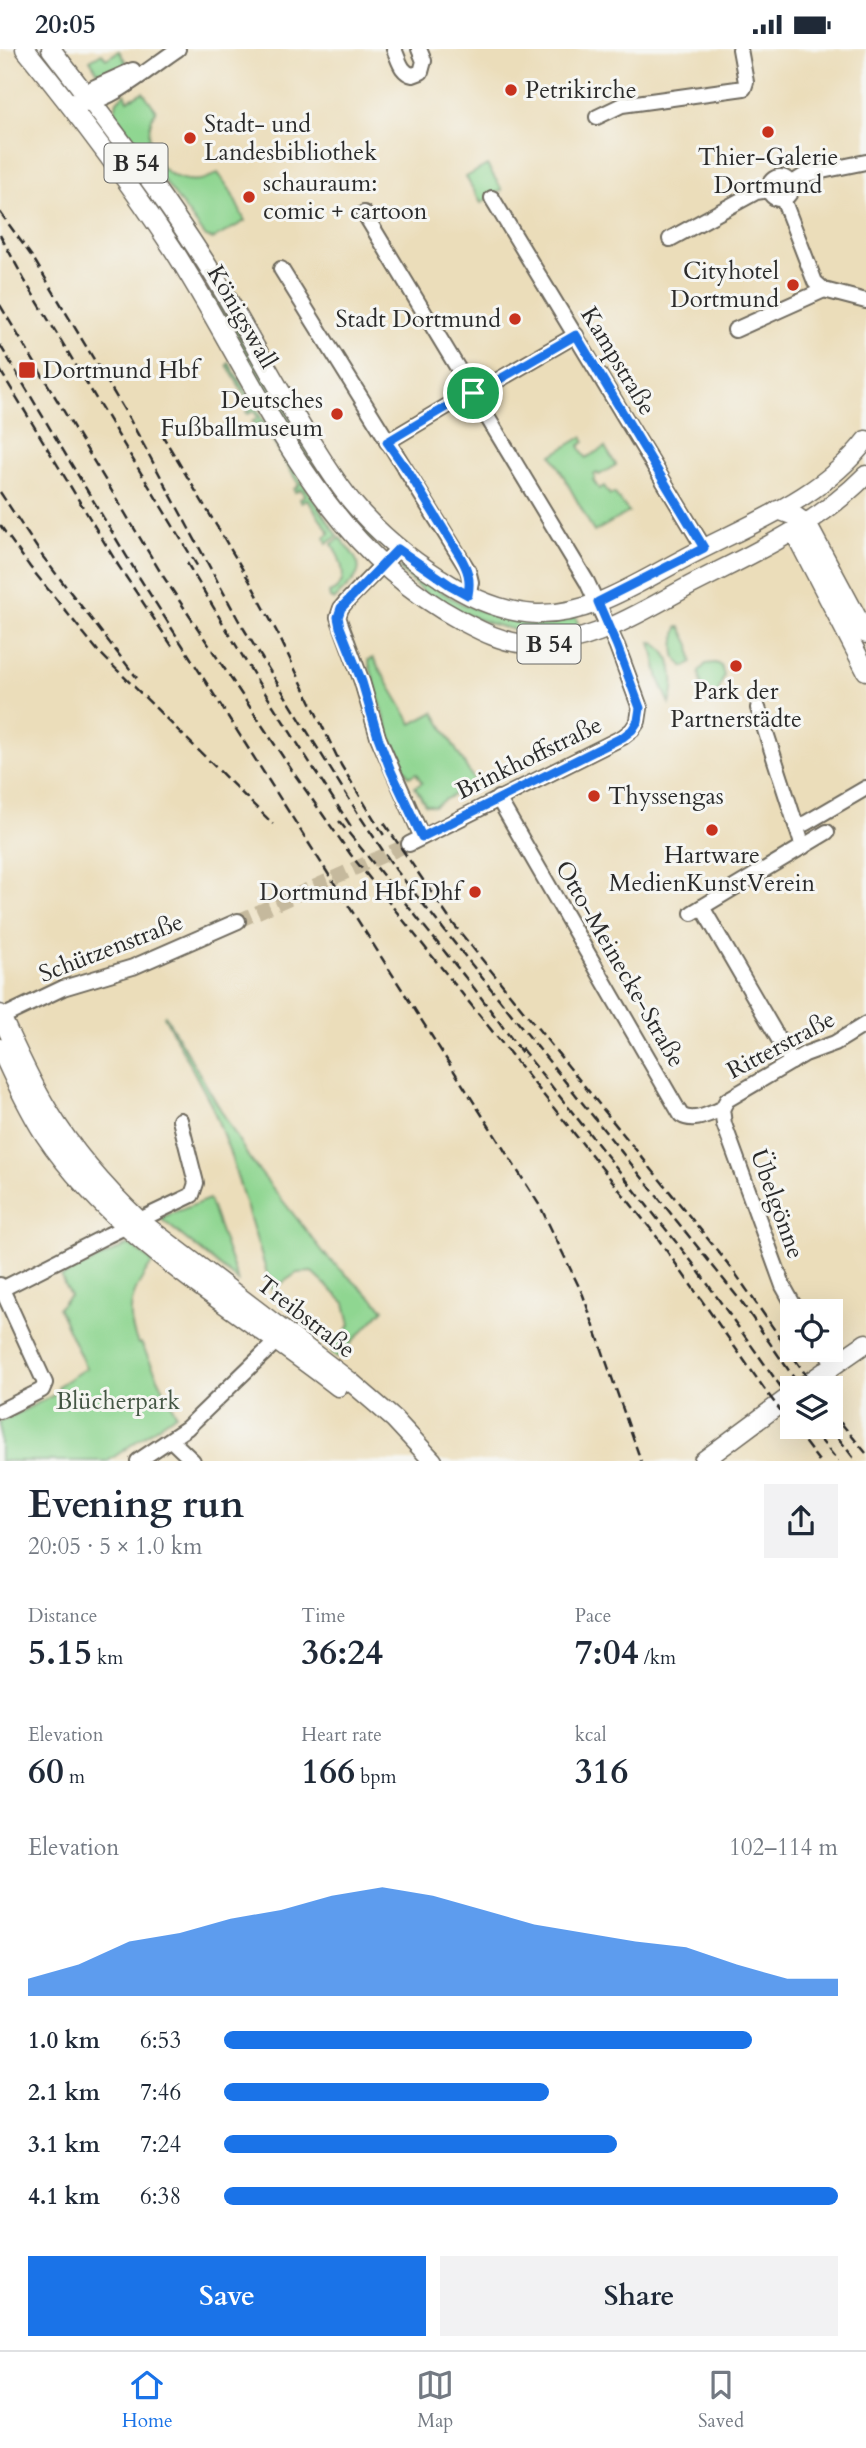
<!DOCTYPE html>
<html lang="en">
<head>
<meta charset="utf-8">
<style>
  body { margin:0; font-family:Cardo,serif; background:#f2f2f3; color:#1f2937; height:100vh; display:flex; flex-direction:column; font-size:26px; white-space:nowrap }
  * { box-sizing:border-box; margin:0 }
  p { font-size:23px; color:#747a83 }
  .icon { flex:none; width:38px; height:38px; fill:none; stroke:currentColor; stroke-width:2; stroke-linecap:round; stroke-linejoin:round }
  .map { position:relative; height:1412px; overflow:hidden }
  .side { display:flex; flex-direction:column; background:#fff; flex:1 }
  .side>* { flex:none }
  .controls { position:absolute; left:780px; top:1250px; display:grid; gap:14px }
  .controls a { display:grid; place-items:center; width:63px; height:63px; border-radius:0px; background:#fff; box-shadow:0 7px 28px #0002; font-size:35px }
  .pin { position:absolute; display:grid; place-items:center; width:60px; height:60px; color:#fff; margin:-30px; border:4px solid #fff; border-radius:50%; box-shadow:0 2px 7px #0007 }
  .round { display:grid; place-items:center; flex:none; width:74px; height:74px; border-radius:0px; background:#f2f2f3 }
  .summary { display:flex; align-items:center; justify-content:space-between; height:119px; padding:0 28px }
  h1 { font-size:38px; font-weight:600; line-height:52px }
  .stats { display:grid; grid-template-columns:repeat(3,1fr); gap:10px; height:119px; padding:7px 28px }
  .stats div { display:grid; align-content:center }
  .stats b { font-size:35px; font-weight:600 }
  .stats small { font-size:19px; font-weight:400 }
  .stats p { font-size:19px }
  .chart { height:196px; padding:14px 28px }
  .chart p { display:flex; justify-content:space-between }
  .chart svg { width:100%; height:126px; margin-top:7px; fill:#1a73e8; opacity:.7 }
  .button { display:flex; gap:14px; margin-top:auto; padding:14px 28px }
  .button a { flex:1; height:80px; border-radius:0px; background:#1a73e8; color:#fff; font-size:28px; font-weight:600; line-height:80px; text-align:center }
  .button a+a { background:#f2f2f3; color:#1f2937 }
  ul { padding:0 28px; list-style:none; font-size:23px }
  li { display:grid; grid-template-columns:112px 84px 1fr; align-items:center; height:52px }
  li i { height:18px; border-radius:9px; background:#1a73e8 }
  .status { display:flex; justify-content:space-between; align-items:center; height:49px; padding:0 35px; background:#fff; direction:ltr }
  .status svg { height:19px; fill:currentColor }
  .tab-bar { display:flex; justify-content:space-around; align-items:center; height:98px; border-top:2px solid #e0e1e3; background:#fff; font-size:19px; color:#747a83 }
  .tab-bar a { display:grid; justify-items:center; gap:4px }
  .tab-bar .selected { color:#1a73e8 }
  .map>svg:first-child { display:block }
  .green { fill:#8fd691; stroke:#5d805e; stroke-width:2 }
  .lines { fill:none; stroke-linecap:round; stroke-linejoin:round }
  .minor-tunnel { stroke:#c5b99d; stroke-width:14; stroke-dasharray:14 7; stroke-linecap:butt }
  .minor-casing { stroke:#6e695d; stroke-width:18 }
  .major-casing { stroke:#6e695d; stroke-width:21 }
  .minor { stroke:#fff; stroke-width:14 }
  .major { stroke:#fff; stroke-width:18 }
  .rail { stroke:#2b2b2b; stroke-width:2.5; stroke-dasharray:10 5; stroke-linecap:butt }
  .route-casing { stroke:#fff; stroke-width:14 }
  .route { stroke:#1a73e8; stroke-width:9 }
  .poi-dot { fill:#c8321e; stroke:#f6f6f2; stroke-width:2.5 }
  .labels { text-anchor:middle; dominant-baseline:central; stroke-width:6; stroke-linejoin:round; paint-order:stroke }
  .shield { fill:#f6f6f2; stroke:#686867; stroke-width:2 }
  .shield-label { font-size:23px; font-weight:bold; fill:#2b2b2b }
  .poi-label { font-size:24px; fill:#2b2b2b; stroke:#f6f6f2; text-anchor:start }
  .street-label { font-size:24px; fill:#2b2b2b; stroke:#f6f6f2 }
  .park-label { font-size:24px; fill:#445644; stroke:#f6f6f2 }
</style>
</head>
<body>
<div class="status"><b>20:05</b><svg viewBox="0 0 49 12"><path d="M0 12V9h3v3zM5 12V6h3v6zM10 12V3h3v9zM15 12V0h3v12zM26 1h20v11H26zM47 4h2v5h-2z"/></svg></div>
<div class="map">
<svg width="866" height="1412" viewBox="0 0 866 1412">
  <rect width="100%" height="100%" fill="#f6f6f2"/>
  <filter id="ink" filterUnits="userSpaceOnUse"><feTurbulence type="fractalNoise" baseFrequency=".0143" numOctaves="2"/><feDisplacementMap in="SourceGraphic" scale="14" xChannelSelector="R" yChannelSelector="G"/><feConvolveMatrix kernelMatrix="1 2 1 2 8 2 1 2 1" color-interpolation-filters="sRGB"/></filter>
  <filter id="wash" filterUnits="userSpaceOnUse"><feTurbulence type="fractalNoise" baseFrequency=".00686" numOctaves="4" result="noise"/><feDisplacementMap in="SourceGraphic" scale="28" xChannelSelector="R" yChannelSelector="G"/><feGaussianBlur stdDeviation="1.57" result="paint"/><feColorMatrix in="noise" values="0 0 0 0 0 0 0 0 0 0 0 0 0 0 0 0 0 1.4 0 .05"/><feComposite in="paint" operator="in"/></filter>
  <g filter="url(#wash)">
    <rect width="100%" height="100%" fill="#ebddba"/>
    <!-- green -->
    <g class="green">
      <path d="M119,2L127,15L100,27L90,11L102,4L106,10Z"/>
      <path d="M143,43L156,61C132,103 175,150 218,124L230,141L245,172L213,190L206,188L114,65L117,52L125,44L128,51Z"/>
      <path d="M487,116L502,141L481,154L466,128Z"/>
      <path d="M214,239L375,488L367,495L330,451L206,244Z"/>
      <path d="M229,314L283,405L338,487L327,494L325,488L330,484L307,450L301,453L300,450L305,446L301,440L295,443L294,440L299,436L261,373L255,376L252,373L258,369L254,362L248,365L246,363L252,359L227,316Z"/>
      <path d="M582,388L585,393L579,397L586,409L605,398L616,416L599,426L597,424L594,426L595,429L593,431L599,440L604,437L610,446L614,444L629,463L594,483L552,406Z"/>
      <path d="M340,489C369,523 362,522 334,551L330,549L329,544C353,535 340,509 332,495Z"/>
      <path d="M397,518C416,522 443,546 463,555C500,572 536,569 576,568L579,579C536,590 498,580 458,562C450,558 441,555 433,550C420,542 409,528 397,518Z"/>
      <path d="M678,578H681L690,596L692,613L685,618C670,611 674,591 678,578Z"/>
      <path d="M651,593C674,602 677,634 670,655L659,630Z"/>
      <path d="M373,609L412,675L434,663L475,733L434,757L425,755L415,738L422,734L416,724L409,728C388,692 380,651 368,611Z"/>
      <path d="M715,614L721,616L724,627L716,648L709,651L702,641L699,622L706,615Z"/>
      <path d="M165,966L249,1109L328,1209L384,1260L337,1309L331,1304L350,1276L345,1254L312,1223L297,1224L272,1241L229,1101L211,1055L164,967Z"/>
      <path d="M209,1150L238,1232L160,1169Z"/>
      <path d="M127,1196L133,1198L153,1213C133,1240 123,1262 138,1295L141,1294L176,1365L108,1412H0V1373L60,1343L58,1337L86,1319L58,1259L70,1247L61,1228Z"/>
    </g>
  </g>
  <g filter="url(#ink)">
    <g class="lines">
      <!-- minor-tunnel -->
      <path class="minor-tunnel" d="M238,872L409,795"/>
      <defs>
        <g id="minor">
          <path d="M394,0C399,11 401,24 413,26L421,23L424,12L419,0"/>
          <path d="M77,51L93,39L133,21"/>
          <path d="M84,55C115,50 152,17 178,0"/>
          <path d="M597,68L622,56L744,39L746,33L740,0"/>
          <circle cx="780" cy="139" r="11"/>
          <path d="M791,135L807,125L866,113"/>
          <path d="M492,149L704,499"/>
          <path d="M783,150L815,233L824,241L866,252"/>
          <path d="M364,164L587,533L617,597L640,659L638,672L632,681L623,688L409,795"/>
          <path d="M670,190L756,143L769,141"/>
          <path d="M281,220L468,521L471,533L468,546"/>
          <path d="M735,281L824,241"/>
          <path d="M387,393L466,346L481,341L576,286"/>
          <path d="M398,500L346,553L341,559L338,568L362,633L378,688L422,788"/>
          <path d="M758,659L803,798"/>
          <path d="M498,749L681,1066C693,1074 709,1065 722,1060"/>
          <path d="M795,773L800,776L806,774L866,739"/>
          <path d="M702,858L792,1013"/>
          <path d="M692,864L827,783"/>
          <path d="M0,969L63,939L133,918L238,872"/>
          <path d="M722,1060L724,1075L783,1237L797,1262"/>
          <path d="M722,1060L727,1051L805,1005L835,994L866,975"/>
          <path d="M0,1236L45,1334L42,1341L0,1362"/>
          <path d="M0,1241L108,1186L192,1146L196,1134L180,1071"/>
          <path d="M824,1300L834,1315"/>
          <path d="M171,1391L193,1412"/>
          <path d="M138,1412L187,1379L284,1285"/>
        </g>
        <g id="major">
          <path d="M25,0C77,64 128,131 173,200C257,330 315,494 460,571C481,582 501,593 526,595C586,600 640,563 691,536C753,504 816,477 866,426"/>
          <path d="M51,0C104,69 159,140 206,214C242,271 272,331 308,388C322,410 336,434 353,454C378,484 407,508 440,529C468,548 502,563 536,565C590,567 639,533 685,509C749,475 821,450 866,391"/>
          <path d="M778,461L797,468L807,475L866,585"/>
          <path d="M794,483L866,622"/>
          <path d="M0,965C15,997 29,1030 48,1061C73,1102 105,1139 140,1172L351,1333L394,1370L433,1412"/>
          <path d="M0,999C13,1028 27,1058 44,1085C117,1194 237,1259 338,1338"/>
          <path d="M801,1339L866,1294"/>
          <path d="M703,1412L793,1345"/>
        </g>
      </defs>
      <!-- minor casing -->
      <use href="#minor" class="minor-casing"/>
      <!-- major casing -->
      <use href="#major" class="major-casing"/>
      <!-- minor -->
      <use href="#minor" class="minor"/>
      <!-- major -->
      <use href="#major" class="major"/>
      <!-- rail -->
      <g class="rail">
        <path d="M0,163L35,212L129,369L239,572L359,766L396,821L740,1251L801,1339"/>
        <path d="M0,186L25,232L199,520"/>
        <path d="M0,256L161,524L293,723L351,806L654,1184L768,1345L819,1412"/>
        <path d="M0,296L139,528L540,1157L583,1246L641,1412"/>
        <path d="M0,321L118,516L174,600"/>
        <path d="M161,384L249,531L278,585L341,716L385,788"/>
        <path d="M0,443L43,508L137,629"/>
        <path d="M0,476L30,518L98,602L273,775"/>
        <path d="M187,514L258,633L352,779"/>
        <path d="M339,772L474,939L525,1008"/>
        <path d="M384,774L451,872L733,1221L815,1339"/>
        <path d="M521,999L692,1213L793,1355"/>
        <path d="M831,1362L866,1404"/>
        <path d="M809,1377L838,1412"/>
        <path d="M829,1377L856,1412"/>
      </g>
    </g>
  </g>
  <g class="lines" filter="url(#ink)">
    <defs>
      <path id="route" d="M576,286L704,499L598,553L617,597L640,659L638,672L632,681L623,688L422,788L391,722L378,688L362,633L340,578L338,568L341,559L398,500L450,536L468,546C471,530 468,521 460,507L409,424L387,393L466,346L481,341Z"/>
    </defs>
    <!-- route casing -->
    <use href="#route" class="route-casing"/>
    <!-- route -->
    <use href="#route" class="route"/>
  </g>
  <!-- markers -->
  <g class="poi-dot">
    <circle cx="511" cy="41" r="7"/>
    <circle cx="768" cy="83" r="7"/>
    <circle cx="190" cy="89" r="7"/>
    <circle cx="249" cy="148" r="7"/>
    <circle cx="793" cy="236" r="7"/>
    <circle cx="515" cy="270" r="7"/>
    <rect x="18" y="312" width="18" height="18" rx="3.5"/>
    <circle cx="337" cy="365" r="7"/>
    <circle cx="736" cy="617" r="7"/>
    <circle cx="594" cy="747" r="7"/>
    <circle cx="712" cy="781" r="7"/>
    <circle cx="475" cy="843" r="7"/>
  </g>
  <g class="labels">
    <!-- shield labels -->
    <g class="shield">
      <rect x="104.5" y="94.5" width="63" height="39" rx="5"/>
      <rect x="517.5" y="575.5" width="63" height="39" rx="5"/>
    </g>
    <g class="shield-label">
      <text x="136" y="114">B 54</text>
      <text x="549" y="595">B 54</text>
    </g>
    <!-- poi labels -->
    <g class="poi-label">
      <text x="525" y="41">Petrikirche</text>
      <text x="204" y="75">Stadt- und<tspan x="204" dy="28">Landesbibliothek</tspan></text>
      <text x="768" y="108" text-anchor="middle">Thier-Galerie<tspan x="768" dy="28">Dortmund</tspan></text>
      <text x="263" y="134">schauraum:<tspan x="263" dy="28">comic + cartoon</tspan></text>
      <text x="779" y="222" text-anchor="end">Cityhotel<tspan x="779" dy="28">Dortmund</tspan></text>
      <text x="501" y="270" text-anchor="end">Stadt Dortmund</text>
      <text x="43" y="321">Dortmund Hbf</text>
      <text x="323" y="351" text-anchor="end">Deutsches<tspan x="323" dy="28">Fußballmuseum</tspan></text>
      <text x="736" y="642" text-anchor="middle">Park der<tspan x="736" dy="28">Partnerstädte</tspan></text>
      <text x="608" y="747">Thyssengas</text>
      <text x="712" y="806" text-anchor="middle">Hartware<tspan x="712" dy="28">MedienKunstVerein</tspan></text>
      <text x="461" y="843" text-anchor="end">Dortmund Hbf Dhf</text>
    </g>
    <!-- street labels -->
    <g class="street-label">
      <text transform="translate(242 268) rotate(60)">Königswall</text>
      <text transform="translate(618 312) rotate(59)">Kampstraße</text>
      <text transform="translate(529 709) rotate(-26)">Brinkhoffstraße</text>
      <text transform="translate(111 899) rotate(-21)">Schützenstraße</text>
      <text transform="translate(620 915) rotate(60)">Otto-Meinecke-Straße</text>
      <text transform="translate(781 996) rotate(-28)">Ritterstraße</text>
      <text transform="translate(777 1155) rotate(70)">Übelgönne</text>
      <text transform="translate(306 1268) rotate(38)">Treibstraße</text>
    </g>
    <!-- park labels -->
    <g class="park-label">
      <text x="118" y="1352">Blücherpark</text>
    </g>
  </g>
</svg>
<div class="controls">
<a><svg class="icon" aria-label="locate" viewBox="0 0 24 24"><circle cx="12" cy="12" r="6"/><path d="M12 2v4M12 18v4M2 12h4M18 12h4"/></svg></a>
<a><svg class="icon" aria-label="layers" viewBox="0 0 24 24"><path d="M12 4l9 5-9 5-9-5zM3 14l9 5 9-5"/></svg></a>
</div>
<div class="pin" style="left:473px;top:344px;background:#1e9e55"><svg class="icon" aria-label="arrive" viewBox="0 0 24 24"><path d="M6 21V4h12l-3 4 3 4H6"/></svg></div>
</div>
<section class="side">
<div class="summary"><div><h1>Evening run</h1><p>20:05 · 5 × 1.0 km</p></div><a class="round"><svg class="icon" aria-label="share" viewBox="0 0 24 24"><path d="M12 15V3M7 8l5-5 5 5M5 13v7h14v-7"/></svg></a></div>
<div class="stats">
<div><p>Distance</p><b>5.15<small> km</small></b></div>
<div><p>Time</p><b>36:24</b></div>
<div><p>Pace</p><b>7:04<small> /km</small></b></div>
</div>
<div class="stats">
<div><p>Elevation</p><b>60<small> m</small></b></div>
<div><p>Heart rate</p><b>166<small> bpm</small></b></div>
<div><p>kcal</p><b>316</b></div>
</div>
<div class="chart"><p><span>Elevation</span>102–114 m</p>
<svg viewBox="0 0 160 44" preserveAspectRatio="none"><path d="M0 44V38L10 33L20 25L30 22L40 17L50 14L60 9L70 6L80 9L90 14L100 19L110 22L120 25L130 27L140 33L150 38L160 38V44z"/></svg>
</div>
<ul>
<li><b>1.0 km</b>6:53<i style="width:86%"></i></li>
<li><b>2.1 km</b>7:46<i style="width:53%"></i></li>
<li><b>3.1 km</b>7:24<i style="width:64%"></i></li>
<li><b>4.1 km</b>6:38<i style="width:100%"></i></li>
</ul>
<div class="button"><a>Save</a><a>Share</a></div>
</section>
<nav class="tab-bar">
<a class="selected"><svg class="icon" aria-label="home" viewBox="0 0 24 24"><path d="M3 11l9-7 9 7M6 9v11h12V9"/></svg>Home</a>
<a><svg class="icon" aria-label="map" viewBox="0 0 24 24"><path d="M3 6l6-2 6 2 6-2v14l-6 2-6-2-6 2zM9 4v14M15 6v14"/></svg>Map</a>
<a><svg class="icon" aria-label="saved" viewBox="0 0 24 24"><path d="M7 4h10v16l-5-4-5 4z"/></svg>Saved</a>
</nav>
</body>
</html>
